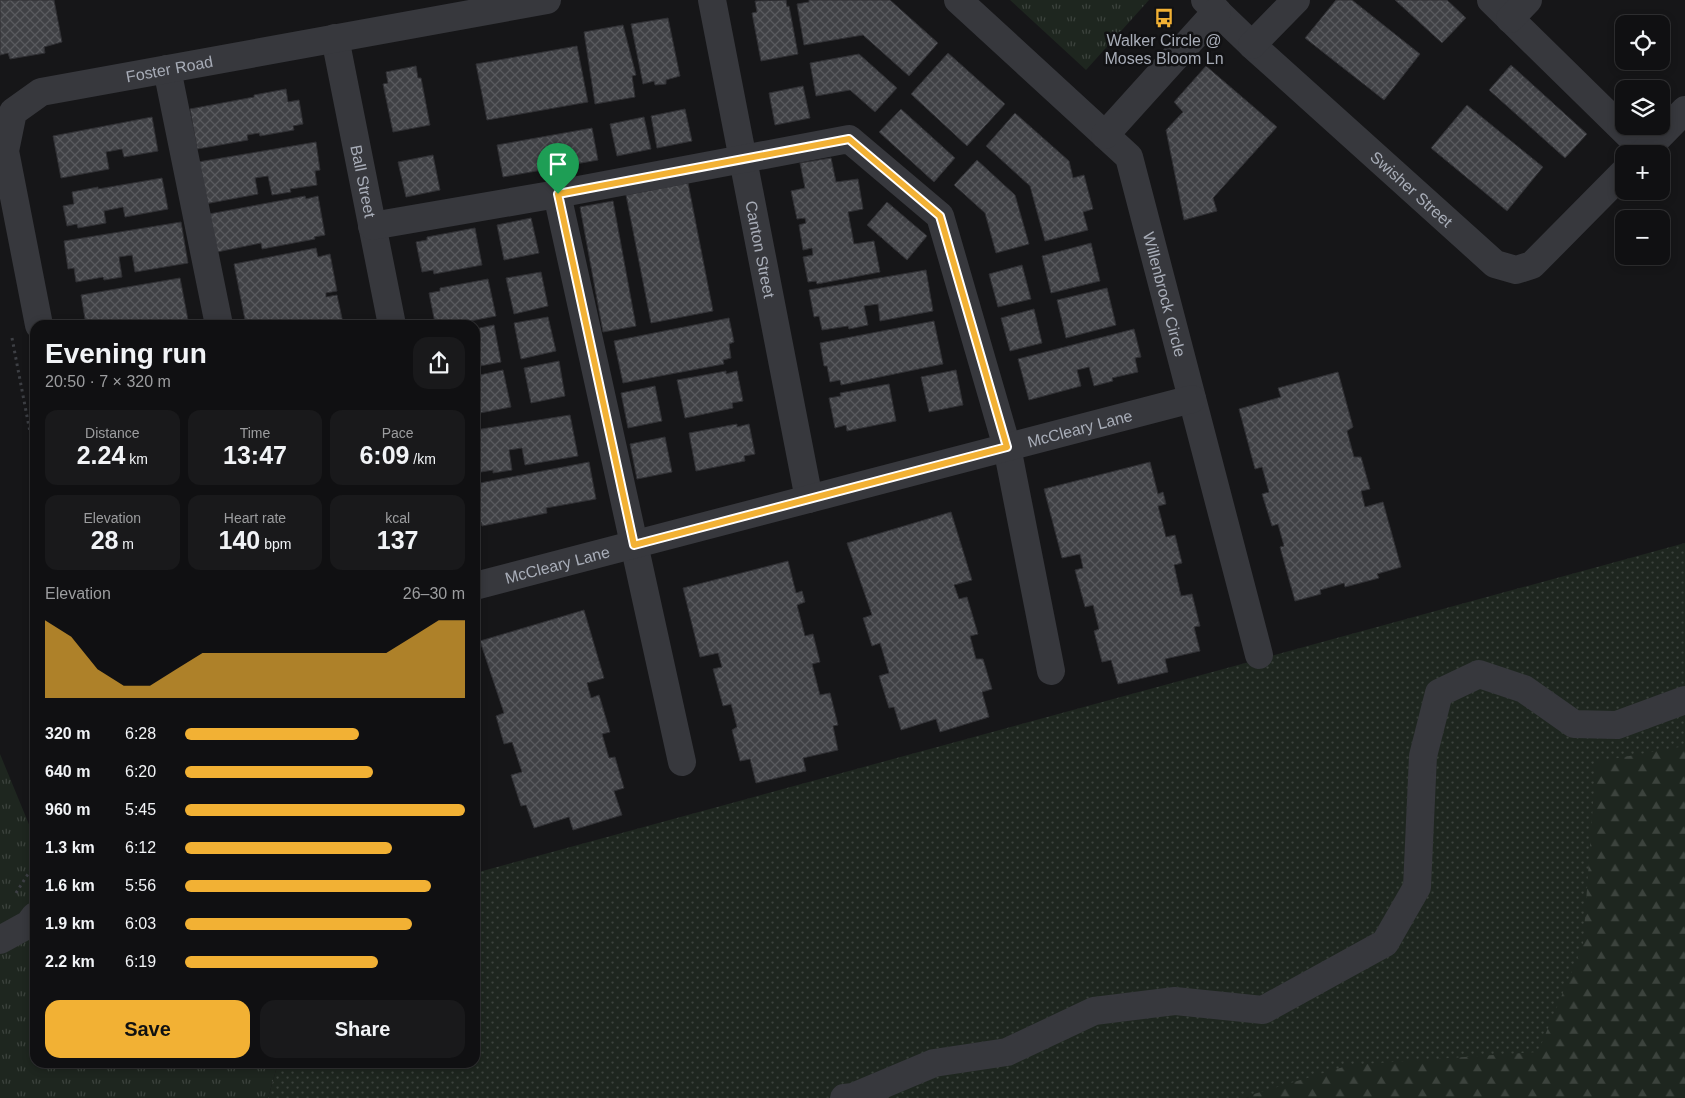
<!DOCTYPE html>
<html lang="en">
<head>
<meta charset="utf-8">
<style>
  body { margin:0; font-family:Arial,sans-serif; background:#19191b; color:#f1f3f6; height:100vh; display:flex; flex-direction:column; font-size:19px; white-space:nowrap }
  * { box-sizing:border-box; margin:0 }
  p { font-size:16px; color:#9c9d9f }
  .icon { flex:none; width:28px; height:28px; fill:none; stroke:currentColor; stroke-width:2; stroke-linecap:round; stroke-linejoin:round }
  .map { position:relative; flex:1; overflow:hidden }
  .side { position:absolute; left:30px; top:320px; width:450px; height:748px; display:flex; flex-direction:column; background:#101012; border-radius:15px; box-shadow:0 2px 8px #0003,0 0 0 1px #303032 }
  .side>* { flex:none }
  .controls { position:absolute; left:1615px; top:15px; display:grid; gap:10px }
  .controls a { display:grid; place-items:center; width:55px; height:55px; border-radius:10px; background:#101012; box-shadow:0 2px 8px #0003,0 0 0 1px #303032; font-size:25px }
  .pin { position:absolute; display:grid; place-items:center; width:42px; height:42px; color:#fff; margin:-51px -21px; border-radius:50% 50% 50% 0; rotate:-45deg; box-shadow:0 0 5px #0007 }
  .pin .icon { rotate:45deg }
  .round { display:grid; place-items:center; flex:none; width:52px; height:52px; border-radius:15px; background:#19191b }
  .overview { display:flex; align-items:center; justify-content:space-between; height:85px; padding:0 15px }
  h1 { font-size:28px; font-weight:800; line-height:38px }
  .figures { display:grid; grid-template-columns:repeat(3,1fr); gap:8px; height:85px; padding:5px 15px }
  .figures div { display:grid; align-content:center; border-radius:12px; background:#19191b; text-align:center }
  .figures b { font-size:25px; font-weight:800 }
  .figures small { font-size:14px; font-weight:400 }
  .figures p { font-size:14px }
  .chart { height:140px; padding:10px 15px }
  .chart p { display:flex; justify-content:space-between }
  .chart svg { width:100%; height:90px; margin-top:5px; fill:#f2b134; opacity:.7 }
  .action { display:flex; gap:10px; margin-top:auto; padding:10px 15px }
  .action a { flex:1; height:58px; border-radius:15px; background:#f2b134; color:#111; font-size:20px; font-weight:800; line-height:58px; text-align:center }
  .action a+a { background:#19191b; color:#f1f3f6 }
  ul { padding:0 15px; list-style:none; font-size:16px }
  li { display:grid; grid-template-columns:80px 60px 1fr; align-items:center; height:38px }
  li i { height:12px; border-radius:6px; background:#f2b134 }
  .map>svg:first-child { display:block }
  .grass { fill:url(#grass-dots) }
  .forest { fill:url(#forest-firs) }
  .park { fill:url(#park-tufts) }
  .building { fill:url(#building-cross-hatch); stroke:#303034 }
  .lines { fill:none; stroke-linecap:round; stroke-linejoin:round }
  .path { stroke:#3d3f44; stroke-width:3; stroke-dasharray:2.5 4; stroke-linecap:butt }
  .minor { stroke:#37383d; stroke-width:28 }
  .route-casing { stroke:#fff; stroke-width:10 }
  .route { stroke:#f2b134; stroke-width:6 }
  .labels { text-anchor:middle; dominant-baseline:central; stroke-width:5; stroke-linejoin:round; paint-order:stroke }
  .poi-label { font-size:16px; fill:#a8adb8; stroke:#111113 }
  .street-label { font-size:16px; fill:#a8adb8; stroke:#111113 }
</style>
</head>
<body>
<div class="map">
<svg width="1685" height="1098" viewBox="0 0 1685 1098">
  <defs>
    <pattern id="grass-dots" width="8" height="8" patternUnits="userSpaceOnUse" patternTransform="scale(1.25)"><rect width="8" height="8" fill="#1e261f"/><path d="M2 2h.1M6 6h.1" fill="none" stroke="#3c433d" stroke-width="1.8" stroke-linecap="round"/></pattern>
    <pattern id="forest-firs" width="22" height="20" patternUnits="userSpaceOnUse" patternTransform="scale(1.25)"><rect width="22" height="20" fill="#1e261f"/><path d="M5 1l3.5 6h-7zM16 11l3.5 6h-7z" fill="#3c433d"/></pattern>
    <pattern id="park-tufts" width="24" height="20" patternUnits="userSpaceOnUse" patternTransform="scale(1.25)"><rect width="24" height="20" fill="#1e261f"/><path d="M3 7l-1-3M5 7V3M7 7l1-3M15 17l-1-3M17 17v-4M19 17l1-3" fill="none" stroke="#3c433d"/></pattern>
    <pattern id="building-cross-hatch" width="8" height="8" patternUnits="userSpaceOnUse" patternTransform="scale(1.25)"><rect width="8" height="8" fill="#404145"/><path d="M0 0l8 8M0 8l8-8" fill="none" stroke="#595a5e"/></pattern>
  </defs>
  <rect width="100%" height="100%" fill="#161618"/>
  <!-- grass -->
  <path class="grass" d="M1685,543V1098H268L278,1063L475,1062V873Z"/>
  <!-- forest -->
  <path class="forest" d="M1685,746V1098H1241L1350,1065L1538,1052L1583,945L1596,762Z"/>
  <!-- park -->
  <g class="park">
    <path d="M1010,0H1149L1086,70Z"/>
    <path d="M0,754L35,839V1062L278,1063L268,1098H0Z"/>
  </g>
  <!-- building -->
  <g class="building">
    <path d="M0,0H54L62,42L44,47L45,53L10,59L8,53L0,55Z"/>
    <path d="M786,0L787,7L789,6L798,54L761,61L752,13L757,12L755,1Z"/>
    <path d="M809,0H890L938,43L909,76L863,35L804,45L797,4L809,2Z"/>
    <path d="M1336,0H1352L1420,54L1384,100L1305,38Z"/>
    <path d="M1395,0H1447L1466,18L1442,43Z"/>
    <path d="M668,18L680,76L666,80V84L655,85L654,81L643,84L631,24Z"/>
    <path d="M623,25L636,75L632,76L635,97L595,104L584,32Z"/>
    <path d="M577,46L588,102L487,120L476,64Z"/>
    <path d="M948,53L1005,104L967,146L911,94Z"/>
    <path d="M859,54L897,88L875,112L850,90L816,96L810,63Z"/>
    <path d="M1511,65L1587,134L1565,158L1489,90Z"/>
    <path d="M416,66L418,78H421L430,125L393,132L383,84L388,83L386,72Z"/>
    <path d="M1206,66L1277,127L1213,198L1217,211L1184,220L1166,130L1183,112L1174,102Z"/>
    <path d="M803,86L810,118L775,125L769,93Z"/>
    <path d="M286,89L288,102L299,100L303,124L293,126L294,130L260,136L259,133L247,135L248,140L197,149L190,109L254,97V95Z"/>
    <path d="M1467,105L1543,167L1507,211L1431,148Z"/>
    <path d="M685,109L692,141L657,148L651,116Z"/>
    <path d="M901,109L955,158L934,182L879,132Z"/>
    <path d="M1015,113L1069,161L1073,178L1084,175L1093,209L1083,212L1088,230L1045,241L1030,186L986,146Z"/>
    <path d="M152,117L158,151L124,157L122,149L106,152L109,169L61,178L53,136Z"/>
    <path d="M644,117L651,149L617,156L610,124Z"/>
    <path d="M592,128L598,160L503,177L497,145Z"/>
    <path d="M316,142L320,170L315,171L317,185L290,189L291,192L272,195L268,176L255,178L258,194L205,204L198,162Z"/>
    <path d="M433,155L440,190L406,197L398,162Z"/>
    <path d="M831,158L836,182L858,179L863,209L848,212L854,244L874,241L880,272L817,284L816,281L808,282L803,257L813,255L812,248L803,250L799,225L806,223L805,218L797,219L791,191L805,188L800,163Z"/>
    <path d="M977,160L1015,195L1029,244L996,253L985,213L954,185Z"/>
    <path d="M162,178L168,209L125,217L123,207L104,211L106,223L78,228L77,224L67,226L63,206L74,204L72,192L98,187V189Z"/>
    <path d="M688,183L713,311L651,323L626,195Z"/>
    <path d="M305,196L306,199L318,196L325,235L314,237L315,239L262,249L261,243L217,252L209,214Z"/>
    <path d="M613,201L636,326L603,332L580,207Z"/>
    <path d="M887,202L927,236L907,260L867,225Z"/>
    <path d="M531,218L539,253L504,260L497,225Z"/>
    <path d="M181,222L188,263L135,272L132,255L119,257L122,277L104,280L103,277L76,282L74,268L68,269L64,241Z"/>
    <path d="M475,228L482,265L434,274L433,270L422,272L416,242L427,240V237Z"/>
    <path d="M1091,243L1100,281L1051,293L1042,256Z"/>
    <path d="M316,248L318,257L330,254L337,291L326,293V297L337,295L343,323L332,325H246L234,264Z"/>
    <path d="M1022,265L1031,299L998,307L989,274Z"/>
    <path d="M926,270L933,311L880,321L878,304L864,306L868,325L849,329L848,326L822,330L819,316L814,317L809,290Z"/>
    <path d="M541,272L548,306L514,314L506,278Z"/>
    <path d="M180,278L189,325H86L81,295Z"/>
    <path d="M488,279L496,316L450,325H447L446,321L435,323L429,293L440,291V288Z"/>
    <path d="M1107,288L1116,325L1066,338L1057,300Z"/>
    <path d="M1034,309L1042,343L1010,351L1001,318Z"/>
    <path d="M548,317L556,351L521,359L514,323Z"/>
    <path d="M729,318L734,342L729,344L731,358L723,360L724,364L623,383L614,341Z"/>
    <path d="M934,321L943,364L841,385L840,380L830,382L827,366H824L820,343Z"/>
    <path d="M494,325L501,362L475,367V329Z"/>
    <path d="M1134,329L1141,357L1135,358L1138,372L1112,378L1113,381L1094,386L1089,367L1077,370L1081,386L1029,400L1018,359Z"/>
    <path d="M559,361L565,396L531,403L524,368Z"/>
    <path d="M503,370L511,407L475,414V376Z"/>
    <path d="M956,370L963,405L929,412L921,377Z"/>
    <path d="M726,371V374L737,371L743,401L732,403L733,408L685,418L677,380Z"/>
    <path d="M1338,372L1353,427L1347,431L1354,457H1361L1370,489L1361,491L1365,507L1383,502L1401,567L1377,574L1379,578L1345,587L1344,583L1320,590L1321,594L1295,601L1280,547L1284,546L1278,524L1272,526L1262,494L1269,492L1262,467L1255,469L1239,409L1281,397L1278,388Z"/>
    <path d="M889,384L896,421L847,431L846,425L835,428L829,398L841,396L840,393Z"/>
    <path d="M655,386L662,421L628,428L621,393Z"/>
    <path d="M570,415L578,456L525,465L522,448L509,450L512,470L493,473V470L475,473V430Z"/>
    <path d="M737,424V427L749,424L755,454L744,456L745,461L696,471L689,433Z"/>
    <path d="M665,437L672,472L637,479L630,444Z"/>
    <path d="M589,462L596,499L546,508L547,513L482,526L481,522L475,523V484Z"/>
    <path d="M1150,462L1158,494L1163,492L1166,504L1158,506L1166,537L1175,535L1182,563L1174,565L1181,596L1192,594L1200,626L1194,627L1200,651L1165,659L1168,672L1118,684L1111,660L1102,662L1094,631L1099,629L1093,605L1085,607L1075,570L1083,568L1080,554L1062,558L1044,489Z"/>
    <path d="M951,512L972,580L954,585L959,599L967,597L978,634L970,636L976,659H983L992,689L982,692L989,717L940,732L936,719L901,730L894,707L889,708L879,676L889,673L880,643L872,646L863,618L872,615L847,543Z"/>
    <path d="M788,561L796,593L802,591L805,602L797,605L805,636L813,634L820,662L812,664L820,695L830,693L838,725L833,726L838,750L803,758L806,771L756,783L750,759L740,761L732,730L737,727L731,704L723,706L713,669L722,667L718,653L700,657L683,588Z"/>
    <path d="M584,610L604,678L587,683L591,698L599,695L610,732L602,734L609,758L615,757L624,788L614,791L622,815L573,830L569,817L534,828L526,805L521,806L511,775L522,772L512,742L504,744L496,716L504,713L480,641Z"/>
  </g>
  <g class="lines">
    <!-- path -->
    <g class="path">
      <path d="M12,338L35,458"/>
      <path d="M16,893L35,863"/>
    </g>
    <!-- minor -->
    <g class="minor">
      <path id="s1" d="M712,0L809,499"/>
      <path id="s2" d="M958,0L1129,157L1259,655"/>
      <path id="s3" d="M1205,0L1252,45L1495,264L1516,270L1532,265L1624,172"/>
      <path d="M1491,0L1645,151"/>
      <path d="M1510,19L1528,0"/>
      <path id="s4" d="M335,38L392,325"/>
      <path d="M1252,45L1296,0"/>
      <path d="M167,69L219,325"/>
      <path d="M1105,135L1217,11"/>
      <path d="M1642,154L1685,110"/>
      <path d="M557,194L682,762"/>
      <path d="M372,226L557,194L849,139L940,216L1007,447L1051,671"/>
      <path id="s5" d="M39,325L5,151L13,112L41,92L547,0"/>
      <path id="s6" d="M475,586L1192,399"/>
      <path d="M0,940L29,924L35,916"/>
      <path d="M844,1098L853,1097L934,1063L1007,1052L1094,1011L1175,1001L1263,1010L1385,943L1417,887L1423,756L1439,693L1479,674L1524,689L1574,724L1617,725L1685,700"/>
    </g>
  </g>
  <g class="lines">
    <defs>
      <path id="route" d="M849,139L940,216L1007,447L634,545L558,194Z"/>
    </defs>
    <!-- route casing -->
    <use href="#route" class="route-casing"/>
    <!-- route -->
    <use href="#route" class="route"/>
  </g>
  <!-- icons -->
  <defs>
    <symbol id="bus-bare" viewBox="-9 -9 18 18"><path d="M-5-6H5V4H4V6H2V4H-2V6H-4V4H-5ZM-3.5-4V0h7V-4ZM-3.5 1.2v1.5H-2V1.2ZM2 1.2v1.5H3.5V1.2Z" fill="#f2b134" stroke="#111113" stroke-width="2.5" paint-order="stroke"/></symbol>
  </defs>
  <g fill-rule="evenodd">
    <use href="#bus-bare" x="1150" y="4" width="28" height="28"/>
  </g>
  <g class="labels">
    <!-- poi labels -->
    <g class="poi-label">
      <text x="1164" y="40">Walker Circle @<tspan x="1164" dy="18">Moses Bloom Ln</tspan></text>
    </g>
    <!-- street labels -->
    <g class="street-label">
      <text stroke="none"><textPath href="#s5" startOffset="382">Foster Road</textPath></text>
      <text stroke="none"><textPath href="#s4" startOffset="146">Ball Street</textPath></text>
      <text stroke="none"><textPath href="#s3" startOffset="280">Swisher Street</textPath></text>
      <text stroke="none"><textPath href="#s1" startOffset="254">Canton Street</textPath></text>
      <text stroke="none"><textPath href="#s2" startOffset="374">Willenbrock Circle</textPath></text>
      <text stroke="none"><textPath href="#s6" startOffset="625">McCleary Lane</textPath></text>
      <text stroke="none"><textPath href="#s6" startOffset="85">McCleary Lane</textPath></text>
    </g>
  </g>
</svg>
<div class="controls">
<a><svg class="icon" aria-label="locate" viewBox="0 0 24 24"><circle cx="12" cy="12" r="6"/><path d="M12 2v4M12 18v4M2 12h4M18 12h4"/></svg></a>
<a><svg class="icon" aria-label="layers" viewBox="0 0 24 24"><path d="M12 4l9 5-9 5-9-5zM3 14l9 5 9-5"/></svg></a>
<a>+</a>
<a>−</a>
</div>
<div class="pin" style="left:558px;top:194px;background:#1e9e55"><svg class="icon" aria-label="arrive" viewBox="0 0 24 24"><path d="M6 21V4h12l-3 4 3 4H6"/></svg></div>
<section class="side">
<div class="overview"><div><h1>Evening run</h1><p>20:50 · 7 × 320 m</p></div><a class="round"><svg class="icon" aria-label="share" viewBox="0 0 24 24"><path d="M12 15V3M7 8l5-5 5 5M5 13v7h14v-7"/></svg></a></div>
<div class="figures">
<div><p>Distance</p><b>2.24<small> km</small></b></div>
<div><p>Time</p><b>13:47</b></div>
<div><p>Pace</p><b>6:09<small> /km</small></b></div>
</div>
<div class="figures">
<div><p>Elevation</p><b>28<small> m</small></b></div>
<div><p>Heart rate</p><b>140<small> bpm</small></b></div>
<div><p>kcal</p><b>137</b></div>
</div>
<div class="chart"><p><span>Elevation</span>26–30 m</p>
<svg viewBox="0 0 160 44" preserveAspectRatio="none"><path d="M0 44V6L10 14L20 30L30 38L40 38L50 30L60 22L70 22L80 22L90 22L100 22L110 22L120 22L130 22L140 14L150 6L160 6V44z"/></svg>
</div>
<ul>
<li><b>320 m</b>6:28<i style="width:62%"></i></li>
<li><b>640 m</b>6:20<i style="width:67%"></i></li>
<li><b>960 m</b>5:45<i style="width:100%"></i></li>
<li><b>1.3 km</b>6:12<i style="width:74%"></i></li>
<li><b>1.6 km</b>5:56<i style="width:88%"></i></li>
<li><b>1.9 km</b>6:03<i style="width:81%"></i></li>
<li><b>2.2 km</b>6:19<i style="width:69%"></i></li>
</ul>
<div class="action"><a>Save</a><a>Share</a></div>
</section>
</div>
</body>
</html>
